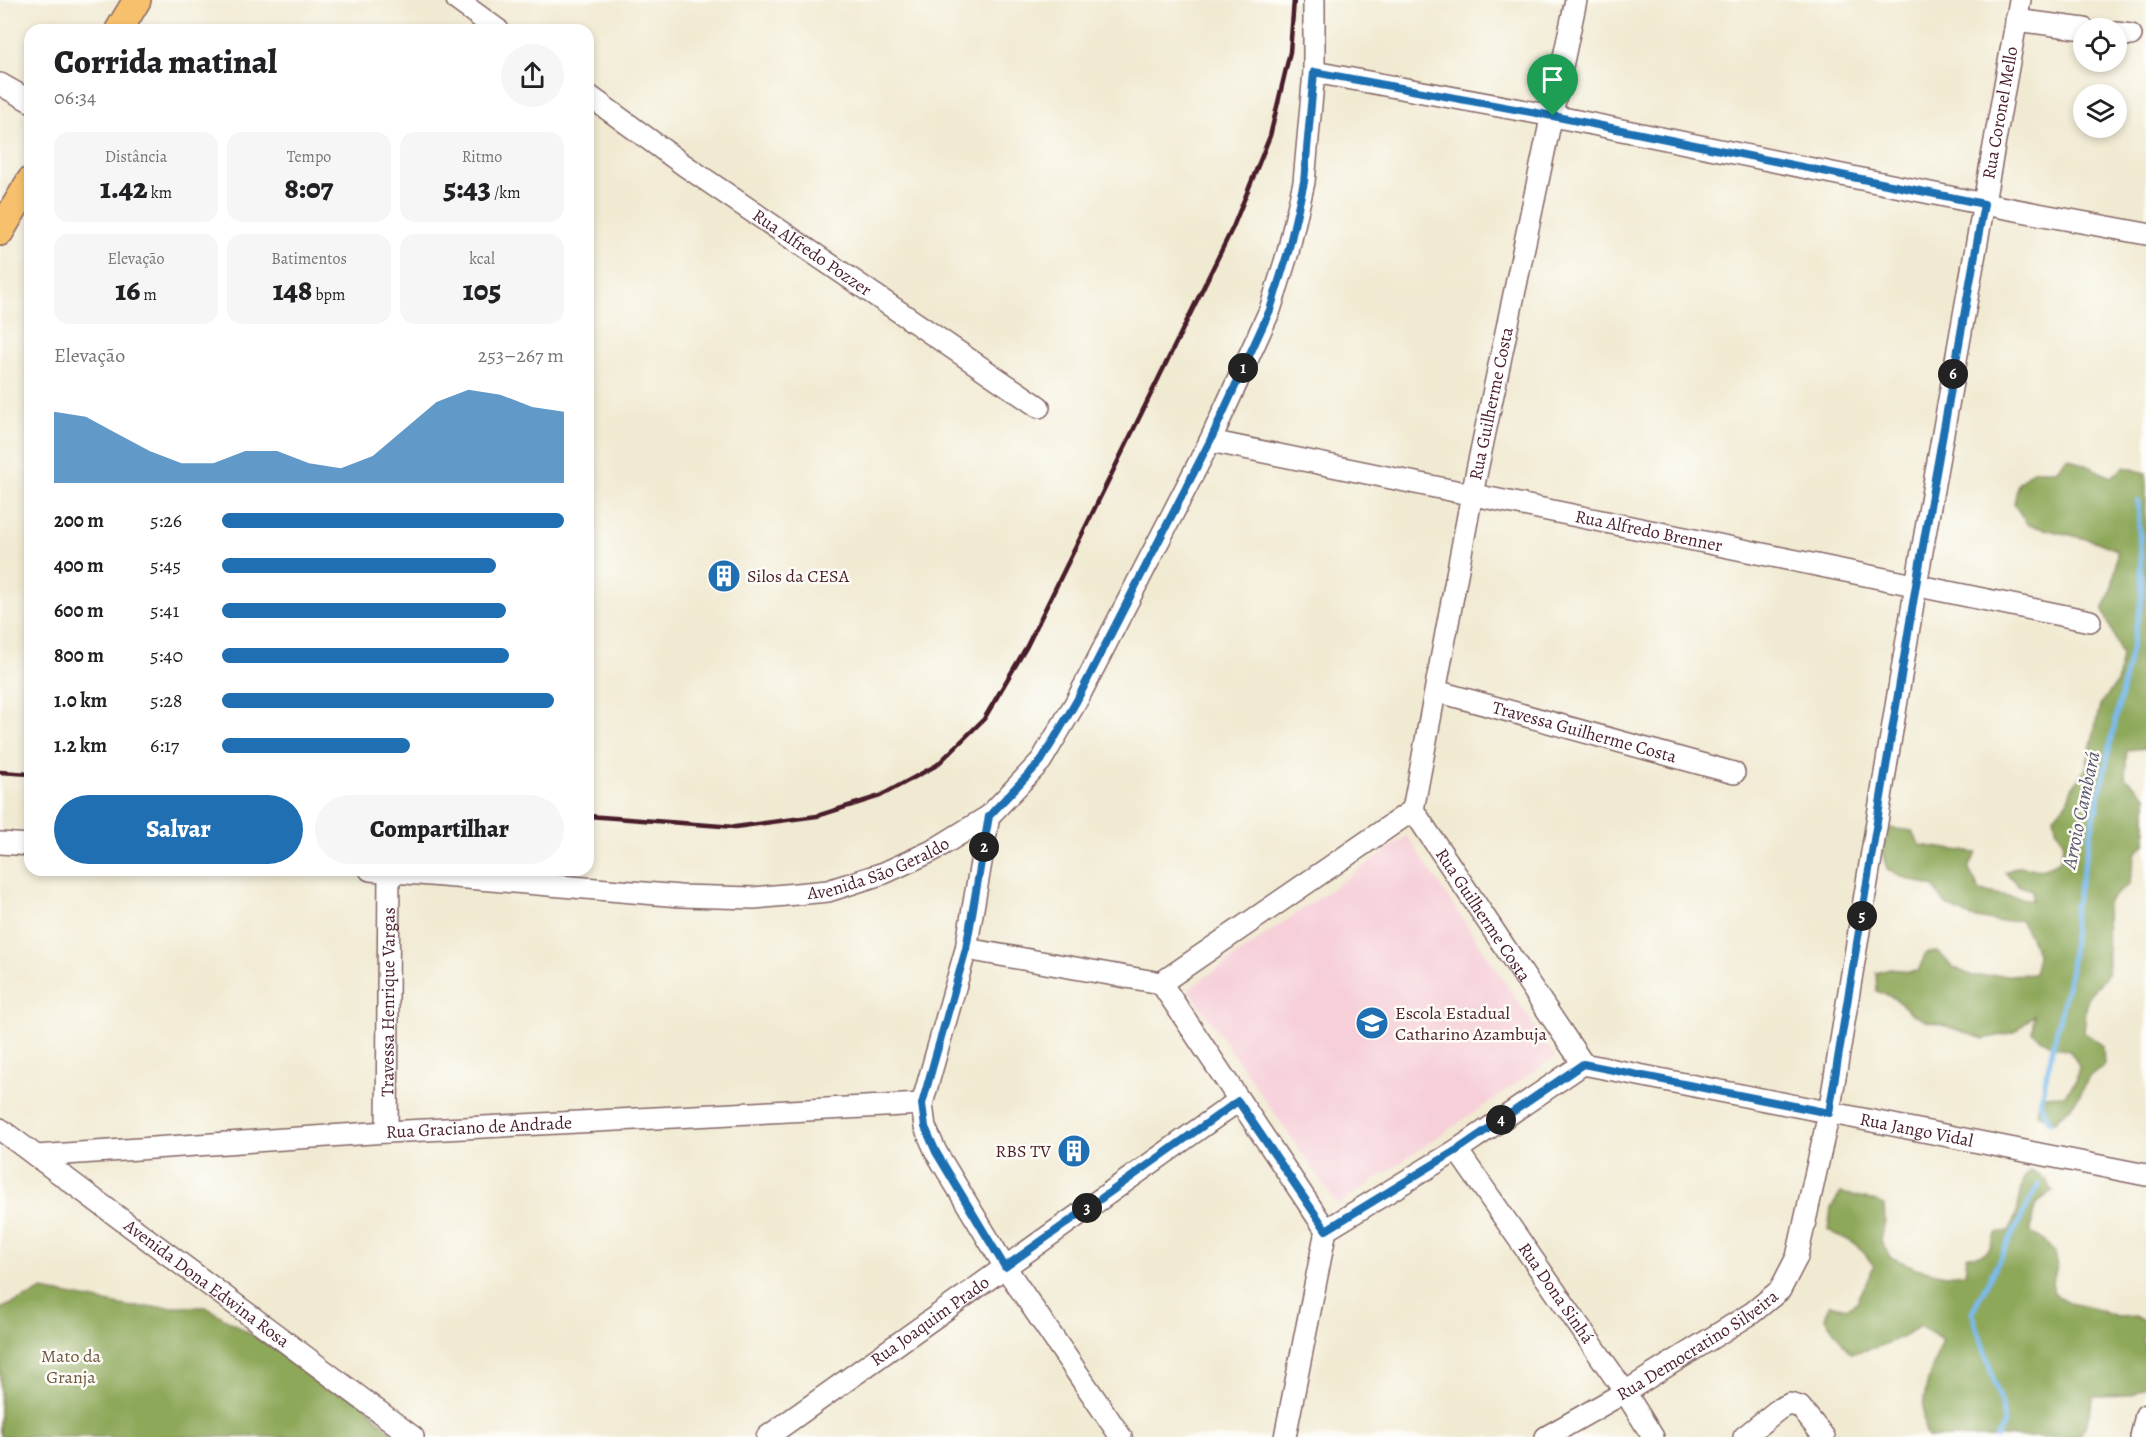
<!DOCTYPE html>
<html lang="pt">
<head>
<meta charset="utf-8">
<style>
  body { margin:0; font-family:Alegreya,serif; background:#f6f6f6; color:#202124; height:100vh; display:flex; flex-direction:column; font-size:22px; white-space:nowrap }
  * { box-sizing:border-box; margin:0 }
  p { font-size:20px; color:#757577 }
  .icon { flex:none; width:33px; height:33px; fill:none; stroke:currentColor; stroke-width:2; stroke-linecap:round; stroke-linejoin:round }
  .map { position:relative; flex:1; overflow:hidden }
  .panel { position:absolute; left:24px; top:24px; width:570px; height:852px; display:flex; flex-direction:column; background:#fff; border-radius:18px; box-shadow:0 3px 9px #0003 }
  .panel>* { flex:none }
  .controls { position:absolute; left:2073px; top:18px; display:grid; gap:12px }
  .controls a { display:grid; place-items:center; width:54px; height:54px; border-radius:50%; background:#fff; box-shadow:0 3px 9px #0003; font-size:30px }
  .pin { position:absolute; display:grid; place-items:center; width:51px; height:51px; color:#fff; margin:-62px -26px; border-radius:50% 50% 50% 0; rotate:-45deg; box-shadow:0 0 6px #0007 }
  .pin .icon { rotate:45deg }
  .km { position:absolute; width:30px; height:30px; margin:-15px; border-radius:50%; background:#222; color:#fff; font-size:16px; line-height:30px; text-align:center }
  .round { display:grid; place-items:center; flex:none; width:63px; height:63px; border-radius:32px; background:#f6f6f6 }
  .head { display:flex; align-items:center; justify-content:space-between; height:102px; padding:0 30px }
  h1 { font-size:33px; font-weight:800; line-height:45px }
  .figures { display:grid; grid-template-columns:repeat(3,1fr); gap:9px; height:102px; padding:6px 30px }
  .figures div { display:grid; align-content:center; border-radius:15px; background:#f6f6f6; text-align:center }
  .figures b { font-size:30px; font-weight:800 }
  .figures small { font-size:16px; font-weight:400 }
  .figures p { font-size:16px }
  .chart { height:168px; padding:12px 30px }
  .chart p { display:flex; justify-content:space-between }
  .chart svg { width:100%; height:108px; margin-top:6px; fill:#1f6fb2; opacity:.7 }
  .action { display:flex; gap:12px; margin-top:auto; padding:12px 30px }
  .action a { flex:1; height:69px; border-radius:36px; background:#1f6fb2; color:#fff; font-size:24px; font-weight:800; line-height:69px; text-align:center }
  .action a+a { background:#f6f6f6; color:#202124 }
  ul { padding:0 30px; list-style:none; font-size:20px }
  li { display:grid; grid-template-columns:96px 72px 1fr; align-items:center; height:45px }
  li i { height:15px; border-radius:8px; background:#1f6fb2 }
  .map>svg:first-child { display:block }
  .built { fill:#f6cfd9 }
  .forest { fill:#8ea85a; stroke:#6c6442; stroke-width:1.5 }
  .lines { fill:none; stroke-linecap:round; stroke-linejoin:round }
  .stream { stroke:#79bbee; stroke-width:5 }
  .minor-casing { stroke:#846665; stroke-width:24 }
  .major-casing { stroke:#846665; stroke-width:30 }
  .minor { stroke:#fff; stroke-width:21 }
  .major { stroke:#f7c06c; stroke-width:27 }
  .rail { stroke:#4a1f2b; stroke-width:4.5 }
  .route-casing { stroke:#fff; stroke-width:12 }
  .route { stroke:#1f6fb2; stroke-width:8 }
  .labels { text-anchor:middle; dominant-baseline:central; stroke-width:5; stroke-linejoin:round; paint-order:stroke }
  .street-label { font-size:18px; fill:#4a1f2b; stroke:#fdfcf7 }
  .poi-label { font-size:18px; fill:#4a1f2b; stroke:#fdfcf7; text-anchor:start }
  .park-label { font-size:18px; fill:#6f583f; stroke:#fdfcf7 }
  .water-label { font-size:20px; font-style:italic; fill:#5a566f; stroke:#fdfcf7 }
</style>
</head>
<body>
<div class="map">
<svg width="2146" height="1437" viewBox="0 0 2146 1437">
  <rect width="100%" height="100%" fill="#fdfcf7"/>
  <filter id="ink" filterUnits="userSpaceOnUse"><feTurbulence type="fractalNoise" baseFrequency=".0167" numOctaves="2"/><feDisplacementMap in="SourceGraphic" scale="12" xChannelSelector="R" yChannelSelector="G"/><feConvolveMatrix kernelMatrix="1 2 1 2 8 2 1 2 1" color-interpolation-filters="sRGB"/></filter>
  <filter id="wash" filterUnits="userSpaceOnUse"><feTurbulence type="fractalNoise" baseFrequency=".008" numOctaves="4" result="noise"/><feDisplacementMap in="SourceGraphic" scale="24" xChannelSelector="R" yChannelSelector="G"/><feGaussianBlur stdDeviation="1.35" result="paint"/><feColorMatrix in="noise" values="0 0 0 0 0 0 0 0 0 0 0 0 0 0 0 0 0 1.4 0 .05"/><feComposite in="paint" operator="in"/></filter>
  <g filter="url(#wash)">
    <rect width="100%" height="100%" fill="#f1ead2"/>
    <!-- built -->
    <path class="built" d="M1407,836L1555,1057L1338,1205L1188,989Z"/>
    <!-- forest -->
    <g class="forest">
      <path d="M2068,457L2111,477L2125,467L2146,473V748L2127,750L2125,777L2146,796V843L2136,853L2129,884L2107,902L2108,974L2087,998L2084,1032L2103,1046L2104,1066L2089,1077L2079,1096L2069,1109L2054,1122L2037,1113L2041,1096L2064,1095L2076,1081L2079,1065L2069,1050L2053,1046L2032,1032L2034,1015L2015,1032L1984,1039L1946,1026L1926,1021L1912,1014L1896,999L1877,991L1876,973L1893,968L1907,972L1918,971L1926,953L1939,952L1951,966L1972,976L2034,974L2038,956L2029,935L2020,920L1999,922L1971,917L1946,905L1934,887L1908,879L1887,869L1882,852L1890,828L1912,831L1920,845L1977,853L1968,868L1980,891L2032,900V890L2018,885L2005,872L2020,866L2039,870L2059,862L2064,844L2056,828L2054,816L2066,804L2072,788L2086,768L2100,705L2117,683L2122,656L2103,610C2113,590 2116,572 2117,550L2095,541L2028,525L2014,504L2018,484L2033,470H2056Z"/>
      <path d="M2031,1171L2045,1179L2053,1191C2032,1204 2033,1209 2031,1233L2045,1241L2054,1253L2057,1267L2052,1282L2054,1294L2070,1303L2096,1309L2116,1317L2135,1316L2146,1323V1334L2143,1340L2146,1349L2145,1386L2132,1395L2094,1396L2087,1422L2079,1437H1928C1914,1411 1932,1365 1943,1340L1920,1326C1896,1341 1878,1349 1850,1353L1825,1318L1830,1304L1847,1308L1857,1302L1874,1266L1858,1245L1828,1230L1831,1208L1841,1193L1865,1198L1884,1205L1885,1222L1880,1239L1890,1257L1916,1268L1945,1275L1965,1273L1967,1256C1988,1256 1989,1253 1996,1234L2010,1230L2017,1212L2024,1178Z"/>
      <path d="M43,1290L131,1307H206L361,1401L396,1437H0V1309Z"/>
    </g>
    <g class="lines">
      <!-- stream -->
      <g class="stream">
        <path d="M2050,1122L2040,1103L2071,969L2075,907L2142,599L2138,501"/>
        <path d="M1997,1437L2004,1423L2002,1406L1972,1312L2039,1184"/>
      </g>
    </g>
  </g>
  <g filter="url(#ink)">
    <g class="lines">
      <defs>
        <g id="minor">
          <path d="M457,0L498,30"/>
          <path d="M2016,20L2084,29"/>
          <path d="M2116,33L2131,35"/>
          <path d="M1314,72L1553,116L1984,204L2146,234"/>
          <path d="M0,84L30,101"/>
          <path id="s1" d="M588,95L684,165L1039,407"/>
          <path id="s2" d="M1210,441L2090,621"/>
          <path id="s3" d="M1436,691L1734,773"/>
          <path id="s4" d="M1413,810L1472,494L1576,0"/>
          <path d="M989,816L966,949L922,1104L925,1127L936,1152L1005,1267L1121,1437"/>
          <path d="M0,843L30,845"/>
          <path id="s5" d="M370,870L680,896L754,898L828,891L884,873L932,851L989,816L1041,761L1076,702L1210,441L1270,310L1288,252L1304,182L1314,72V0"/>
          <path d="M966,949L1161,983"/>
          <path id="s6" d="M1583,1064L2146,1175"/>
          <path id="s7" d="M0,1129L413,1437"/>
          <path id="s8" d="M387,1132L389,871"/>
          <path id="s9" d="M1457,1150L1625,1392L1653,1437"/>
          <path id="s10" d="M36,1156L387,1132L922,1104"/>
          <path id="s11" d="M767,1437L1238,1101"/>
          <path id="s12" d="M1285,1437L1326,1230L1161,983L1413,810L1583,1064L1457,1150L1326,1230"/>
          <path id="s13" d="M1546,1437L1625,1392L1752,1313L1780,1290L1797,1257L1829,1113L1916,585L2020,0"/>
          <path d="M1744,1437L1779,1409L1790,1404L1800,1407L1824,1437"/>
          <path d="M2141,1437L2146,1415"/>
        </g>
        <g id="major">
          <path d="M119,30L137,0"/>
          <path d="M0,232L30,181"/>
        </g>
      </defs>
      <!-- minor casing -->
      <use href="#minor" class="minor-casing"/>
      <!-- major casing -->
      <use href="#major" class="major-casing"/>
      <!-- minor -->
      <use href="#minor" class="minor"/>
      <!-- major -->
      <use href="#major" class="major"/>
      <!-- rail -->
      <g class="rail">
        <path d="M0,772L30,774"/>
        <path d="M588,816L735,827L817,816L880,796L937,765L984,719L1027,646L1233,227L1270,136L1290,52L1294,0"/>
      </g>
    </g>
  </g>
  <g class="lines" filter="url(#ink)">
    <defs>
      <path id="route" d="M1314,72L1553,116L1984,204L1916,585L1829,1113L1583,1064L1457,1150L1326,1230L1238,1101L1005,1267L936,1152L925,1127L922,1104L966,949L989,816L1041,761L1076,702L1210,441L1270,310L1288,252L1304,182Z"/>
    </defs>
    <!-- route casing -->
    <use href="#route" class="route-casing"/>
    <!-- route -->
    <use href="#route" class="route"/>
  </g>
  <!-- icons -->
  <defs>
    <symbol id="building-disc" viewBox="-11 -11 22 22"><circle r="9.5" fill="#1f6fb2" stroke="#fdfcf7"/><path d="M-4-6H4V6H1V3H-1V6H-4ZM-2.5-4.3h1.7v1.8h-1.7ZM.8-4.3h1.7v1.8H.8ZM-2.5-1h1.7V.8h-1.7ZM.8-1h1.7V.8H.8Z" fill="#fff"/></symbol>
    <symbol id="school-disc" viewBox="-11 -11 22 22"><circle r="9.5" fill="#1f6fb2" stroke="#fdfcf7"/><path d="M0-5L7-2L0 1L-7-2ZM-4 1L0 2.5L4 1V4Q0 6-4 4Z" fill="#fff"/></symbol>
  </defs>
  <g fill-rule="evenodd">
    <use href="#building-disc" x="705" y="557" width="38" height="38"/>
    <use href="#school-disc" x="1353" y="1004" width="38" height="38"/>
    <use href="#building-disc" x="1055" y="1132" width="38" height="38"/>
  </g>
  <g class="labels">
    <!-- street labels -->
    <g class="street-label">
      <text stroke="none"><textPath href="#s13" startOffset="1476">Rua Coronel Mello</textPath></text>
      <text stroke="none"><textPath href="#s1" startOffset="274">Rua Alfredo Pozzer</textPath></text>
      <text stroke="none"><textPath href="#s4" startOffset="414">Rua Guilherme Costa</textPath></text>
      <text stroke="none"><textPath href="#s2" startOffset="448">Rua Alfredo Brenner</textPath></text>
      <text stroke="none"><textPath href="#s3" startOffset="154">Travessa Guilherme Costa</textPath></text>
      <text stroke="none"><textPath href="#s5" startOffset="514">Avenida São Geraldo</textPath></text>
      <text stroke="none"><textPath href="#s12" startOffset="940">Rua Guilherme Costa</textPath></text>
      <text stroke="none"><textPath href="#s8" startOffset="130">Travessa Henrique Vargas</textPath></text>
      <text stroke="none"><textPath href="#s10" startOffset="444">Rua Graciano de Andrade</textPath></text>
      <text stroke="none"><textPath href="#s6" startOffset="340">Rua Jango Vidal</textPath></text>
      <text stroke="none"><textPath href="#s7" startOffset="258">Avenida Dona Edwina Rosa</textPath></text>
      <text stroke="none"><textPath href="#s9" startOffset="174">Rua Dona Sinhá</textPath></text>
      <text stroke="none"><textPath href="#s11" startOffset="200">Rua Joaquim Prado</textPath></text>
      <text stroke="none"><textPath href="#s13" startOffset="177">Rua Democratino Silveira</textPath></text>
    </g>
    <!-- poi labels -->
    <g class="poi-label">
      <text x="747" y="576">Silos da CESA</text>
      <text x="1395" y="1013">Escola Estadual<tspan x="1395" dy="21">Catharino Azambuja</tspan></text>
      <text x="1051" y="1151" text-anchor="end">RBS TV</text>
    </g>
    <!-- park labels -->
    <g class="park-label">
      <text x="71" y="1356">Mato da<tspan x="71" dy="21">Granja</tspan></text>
    </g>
    <!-- water labels -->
    <g class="water-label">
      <text transform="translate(2081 810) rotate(-78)">Arroio Cambará</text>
    </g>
  </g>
</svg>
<div class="controls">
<a><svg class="icon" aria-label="locate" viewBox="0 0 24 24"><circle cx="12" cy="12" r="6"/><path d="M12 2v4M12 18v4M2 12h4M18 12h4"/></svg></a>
<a><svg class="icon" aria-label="layers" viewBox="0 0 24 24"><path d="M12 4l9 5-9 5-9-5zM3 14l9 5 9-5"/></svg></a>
</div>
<div class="pin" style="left:1553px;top:116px;background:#1e9e55"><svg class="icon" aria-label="arrive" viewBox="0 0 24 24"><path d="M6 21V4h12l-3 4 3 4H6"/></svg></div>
<b class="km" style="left:1243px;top:368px">1</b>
<b class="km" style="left:984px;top:847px">2</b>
<b class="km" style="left:1087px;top:1208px">3</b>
<b class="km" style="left:1501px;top:1120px">4</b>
<b class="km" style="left:1862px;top:916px">5</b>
<b class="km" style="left:1953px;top:374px">6</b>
<section class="panel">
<div class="head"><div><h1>Corrida matinal</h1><p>06:34</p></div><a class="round"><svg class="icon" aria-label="share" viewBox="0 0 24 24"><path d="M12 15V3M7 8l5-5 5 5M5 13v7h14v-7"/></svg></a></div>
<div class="figures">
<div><p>Distância</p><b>1.42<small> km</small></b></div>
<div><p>Tempo</p><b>8:07</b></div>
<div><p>Ritmo</p><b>5:43<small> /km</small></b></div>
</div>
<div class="figures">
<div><p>Elevação</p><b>16<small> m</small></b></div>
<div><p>Batimentos</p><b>148<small> bpm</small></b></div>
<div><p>kcal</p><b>105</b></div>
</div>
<div class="chart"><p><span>Elevação</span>253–267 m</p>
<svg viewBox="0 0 160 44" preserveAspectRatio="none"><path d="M0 44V15L10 17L20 24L30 31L40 36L50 36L60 31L70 31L80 36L90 38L100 33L110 22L120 11L130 6L140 8L150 13L160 15V44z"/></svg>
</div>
<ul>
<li><b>200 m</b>5:26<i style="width:100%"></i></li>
<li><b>400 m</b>5:45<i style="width:80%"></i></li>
<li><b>600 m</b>5:41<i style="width:83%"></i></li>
<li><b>800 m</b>5:40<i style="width:84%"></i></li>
<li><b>1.0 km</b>5:28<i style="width:97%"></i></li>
<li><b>1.2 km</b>6:17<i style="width:55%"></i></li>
</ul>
<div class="action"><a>Salvar</a><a>Compartilhar</a></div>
</section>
</div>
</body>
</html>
